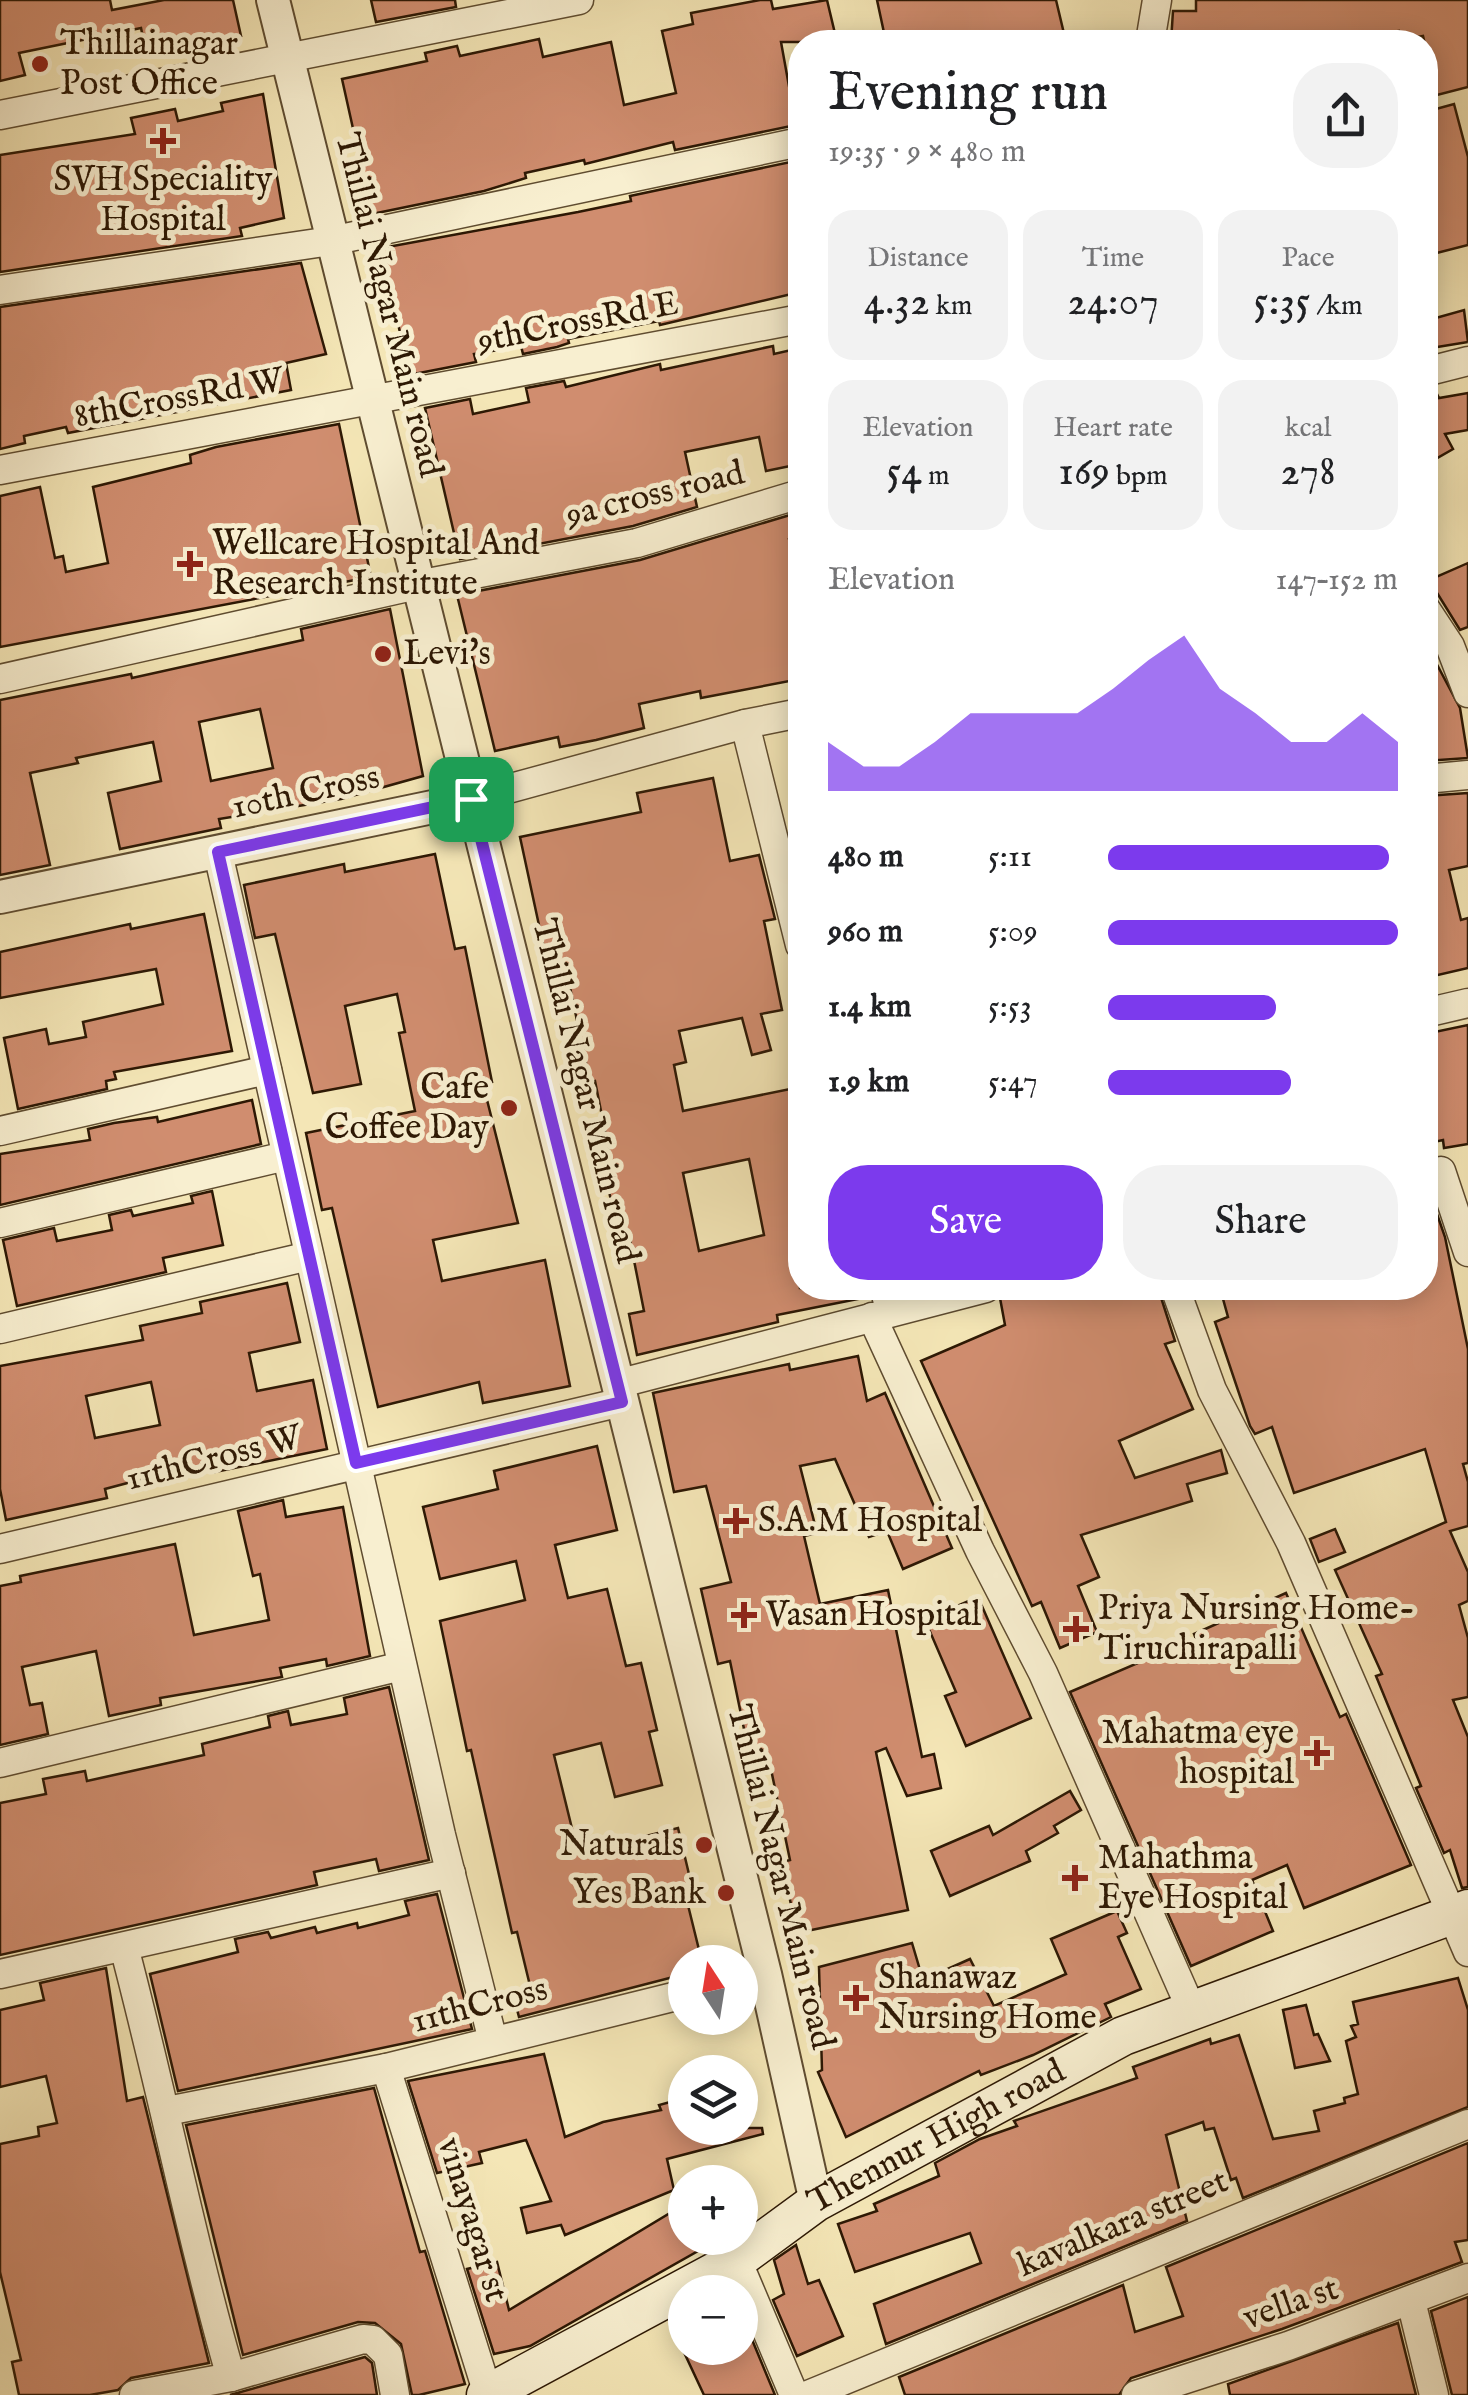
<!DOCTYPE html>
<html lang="en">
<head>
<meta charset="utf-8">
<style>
  body { margin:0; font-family:"IM FELL English",serif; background:#f2f2f2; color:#202124; height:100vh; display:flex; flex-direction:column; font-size:38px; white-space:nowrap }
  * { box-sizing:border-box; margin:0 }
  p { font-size:32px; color:#757577 }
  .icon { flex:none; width:55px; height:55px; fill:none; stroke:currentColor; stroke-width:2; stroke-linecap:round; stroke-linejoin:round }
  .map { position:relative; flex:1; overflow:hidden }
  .details { position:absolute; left:788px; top:30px; width:650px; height:1270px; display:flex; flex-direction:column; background:#fff; border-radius:40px; box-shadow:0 5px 25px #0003 }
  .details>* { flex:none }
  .needle { width:65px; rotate:348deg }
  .controls { position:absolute; left:668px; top:1945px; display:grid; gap:20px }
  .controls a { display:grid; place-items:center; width:90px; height:90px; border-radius:50%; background:#fff; box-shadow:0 5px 25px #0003; font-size:50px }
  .pin { position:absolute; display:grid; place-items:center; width:85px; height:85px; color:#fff; margin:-42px; border-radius:20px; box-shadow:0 5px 15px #0006 }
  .round { display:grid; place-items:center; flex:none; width:105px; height:105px; border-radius:40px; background:#f2f2f2 }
  .overview { display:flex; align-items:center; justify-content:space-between; height:170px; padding:0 40px }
  h1 { font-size:55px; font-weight:600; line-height:75px }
  .figures { display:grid; grid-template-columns:repeat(3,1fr); gap:15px; height:170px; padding:10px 40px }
  .figures div { display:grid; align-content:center; border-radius:25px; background:#f2f2f2; text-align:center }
  .figures b { font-size:42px; font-weight:600 }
  .figures small { font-size:28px; font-weight:400 }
  .figures p { font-size:28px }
  .chart { height:280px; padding:20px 40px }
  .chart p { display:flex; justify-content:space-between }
  .chart svg { width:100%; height:180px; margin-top:10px; fill:#7c3aed; opacity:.7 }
  .primary-button { display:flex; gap:20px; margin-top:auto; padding:20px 40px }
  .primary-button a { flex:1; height:115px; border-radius:40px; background:#7c3aed; color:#fff; font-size:40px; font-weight:600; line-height:115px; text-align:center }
  .primary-button a+a { background:#f2f2f2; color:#202124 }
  ul { padding:0 40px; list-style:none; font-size:32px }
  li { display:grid; grid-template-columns:160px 120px 1fr; align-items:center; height:75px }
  li i { height:25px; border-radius:12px; background:#7c3aed }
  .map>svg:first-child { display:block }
  .building { fill:#d08d6f; stroke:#2d1804; stroke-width:2.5; fill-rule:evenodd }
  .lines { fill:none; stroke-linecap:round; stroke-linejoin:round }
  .minor-casing { stroke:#5f4c30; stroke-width:31 }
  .tertiary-casing { stroke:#5f4c30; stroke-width:36 }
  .secondary-casing { stroke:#2d1804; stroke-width:41 }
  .minor { stroke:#f8efd0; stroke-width:28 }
  .tertiary { stroke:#f8efd0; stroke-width:32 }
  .secondary { stroke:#f8efd0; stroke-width:38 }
  .route-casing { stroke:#fff; stroke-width:20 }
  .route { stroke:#7c3aed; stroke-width:12 }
  .poi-dot { fill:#8f2418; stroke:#f8efd0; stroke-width:4 }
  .labels { text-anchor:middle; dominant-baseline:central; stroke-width:10; stroke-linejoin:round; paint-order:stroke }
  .poi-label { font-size:35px; fill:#2d1804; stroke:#f8efd0; text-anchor:start }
  .street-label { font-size:35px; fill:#2d1804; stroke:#f8efd0 }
</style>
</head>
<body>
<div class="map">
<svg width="1468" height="2395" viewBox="0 0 1468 2395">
  <rect width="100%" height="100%" fill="#f4e6b6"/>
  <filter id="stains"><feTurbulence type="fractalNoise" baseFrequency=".002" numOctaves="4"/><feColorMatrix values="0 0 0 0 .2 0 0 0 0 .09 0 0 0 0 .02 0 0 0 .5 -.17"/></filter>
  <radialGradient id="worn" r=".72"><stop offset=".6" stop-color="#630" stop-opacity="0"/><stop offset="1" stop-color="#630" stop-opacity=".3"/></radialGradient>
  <!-- building -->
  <g class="building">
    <path d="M0,0H110L112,10L164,0H233L241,36L146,52L141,28L19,53L25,75L0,81Z"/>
    <path d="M371,0H455L456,7L376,22Z"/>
    <path d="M760,0H771L773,9L827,0L837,42H781L796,125L675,150L673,142L585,164L584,160L525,173L526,178L484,191L372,214L342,79L427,61L425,53L457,46L460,56L539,39L543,57L611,42L624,105L676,93L662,31L693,24L691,13Z"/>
    <path d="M877,0H1056L1066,42H886Z"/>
    <path d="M1196,0H1468V87L1437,95L1423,36L1401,40L1399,31L1324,42H1171L1173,11H1196Z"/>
    <path d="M263,94L284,218L240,228L242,236L0,272V155L135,134L131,118L175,109L178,121L223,111L221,103Z"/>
    <path d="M1454,104L1468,157V245L1425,256V112Z"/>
    <path d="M800,160V292L660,325L659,321L568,339L569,343L557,347L523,354L521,346L474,354L476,362L409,375L382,248L578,212L631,201L630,196Z"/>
    <path d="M301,263L326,354L286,363L291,390L68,433L66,427L24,436L25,443L0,449V307Z"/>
    <path d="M1464,310L1468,342L1425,349V321Z"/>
    <path d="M773,346L774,354L800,348V464L766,471L759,437L685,452L697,507L633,526L460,559L425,408L470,399L473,414L529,402L526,388L564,381L566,387L660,364L661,370Z"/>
    <path d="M1434,388L1439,398L1468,393V430L1445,434L1453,449L1425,465V389Z"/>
    <path d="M339,424L371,577L0,647V496L40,487L55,558L63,556L66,572L108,563L93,487L191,463L190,455L216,447Z"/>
    <path d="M800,512V536L789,539L800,576V679L701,698L700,691L639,704L644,728L596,740L560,747L558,737L495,751L457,595L640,560Z"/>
    <path d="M1468,563V627L1460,630L1429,580Z"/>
    <path d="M390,609L423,776L341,799L219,819L221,828L120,849L108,793L161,781L153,742L76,758L78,763L30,773L50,865L0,875V700L131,674L132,678L303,640L301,629ZM260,709L273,768L211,781L199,722Z"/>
    <path d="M1425,642L1460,708L1468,758L1425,761Z"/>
    <path d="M713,778L730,861L759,855L775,919L764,921L782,1010L761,1014L771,1050L752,1055L742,1018L679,1031L686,1062L674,1065L683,1111L800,1087V1288H867L868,1297L777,1315L778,1322L637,1355L629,1314L644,1311L628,1230L618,1232L606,1178L614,1176L595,1081L590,1082L568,978L551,981L520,837L641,812L637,793ZM749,1159L764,1235L699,1251L683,1173Z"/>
    <path d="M1468,793V866L1449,870L1461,920L1468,918V968L1425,978V796Z"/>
    <path d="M435,854L455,949L465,947L492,1082L483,1084L518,1223L433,1240L442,1281L545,1260L570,1386L483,1403L479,1382L378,1407L332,1208L322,1210L306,1133L415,1111L399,1033L405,1032L397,994L345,1006L361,1084L313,1093L275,934L255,938L244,885L344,864L345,872Z"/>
    <path d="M204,914L232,1051L114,1072L116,1079L106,1081L107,1089L18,1109L4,1038L46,1029L49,1044L86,1037L83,1022L163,1004L156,969L0,998V952L130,924L131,929Z"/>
    <path d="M1468,1025V1144L1444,1148L1443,1140L1425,1144V1034Z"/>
    <path d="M252,1100L261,1144L0,1205V1154L90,1140L88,1129L114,1123L157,1117L158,1122Z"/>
    <path d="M1428,1188L1445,1237L1468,1349V1463L1463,1464L1468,1482V1526L1450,1531L1468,1572V1601L1459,1605L1468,1638V1697L1453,1700L1468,1737V1887L1462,1888L1450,1850L1444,1853L1416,1788L1421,1786L1376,1676L1382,1674L1335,1570L1446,1522L1425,1449L1294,1493L1272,1427L1255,1434L1250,1426L1215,1322L1228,1317L1220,1288H1425Z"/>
    <path d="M212,1191L223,1245L163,1258L166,1272L17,1306L3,1240L54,1228L57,1241L112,1230L109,1215L131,1210L133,1216L193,1203L191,1196Z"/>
    <path d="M287,1283L300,1342L249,1353L257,1391L313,1380L327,1449L215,1472L213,1464L150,1477L105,1489L107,1498L6,1520L0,1489V1366L143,1340L140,1326L202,1313L200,1302ZM151,1382L160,1425L95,1438L86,1396Z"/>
    <path d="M1003,1288H1034L1035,1297L1079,1288H1158L1175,1341L1165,1344L1193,1409L1119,1441L1135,1478L1221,1450L1227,1473L1187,1484L1192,1501L1081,1535L1099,1577L1078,1586L1097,1632L1060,1648L1041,1602L1032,1606L921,1361L1005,1325L1000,1298Z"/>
    <path d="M858,1356L867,1401L885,1393L952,1548L903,1569L887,1531L869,1537L835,1459L800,1466L817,1533L804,1536L820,1604L888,1590L922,1757L934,1754L941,1788L907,1796L886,1748L876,1752L908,1910L797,1933L782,1862L790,1860L768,1755L750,1758L730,1661L718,1664L701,1589L731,1582L706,1486L674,1492L653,1393L789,1364L790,1370Z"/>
    <path d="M597,1446L617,1530L555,1545L568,1598L607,1589L626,1666L641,1663L657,1730L649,1732L662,1785L615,1797L601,1743L554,1755L578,1853L678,1828L693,1891L685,1893L702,1962H685V1974L519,2017L514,1998L532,1994L517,1932L512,1933L471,1750L467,1751L440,1621L525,1600L516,1561L440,1579L423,1507L498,1489L494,1471Z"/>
    <path d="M283,1500L286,1517L343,1507L370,1656L327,1666L326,1659L280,1668L282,1677L160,1698L161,1705L109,1716L96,1651L22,1667L30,1705L42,1703L48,1734L0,1745V1586L21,1582L20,1576L175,1544L194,1635L269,1620L260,1574L253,1576L238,1511Z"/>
    <path d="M1335,1529L1345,1552L1319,1562L1310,1539Z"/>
    <path d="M1286,1593L1340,1717L1346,1714L1411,1865L1304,1908L1287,1865L1252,1880L1273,1931L1191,1966L1070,1692L1154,1656L1157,1662L1198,1644L1194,1634Z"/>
    <path d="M978,1597L1031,1718L966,1746L945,1696L956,1692L925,1620Z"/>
    <path d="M389,1687L429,1860L379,1871L376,1859L314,1872L317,1885L0,1955V1803L46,1794L43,1779L85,1771L87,1781L204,1755L202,1744L270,1727L268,1716L288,1711L291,1725L347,1714L344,1698Z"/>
    <path d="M1070,1791L1081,1810L1054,1826L1058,1833L1026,1851L1030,1861L950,1896L931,1851L989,1826L993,1835Z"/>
    <path d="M437,1894L472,2029L178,2091L150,1974L238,1952L235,1939L268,1932L271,1938L315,1927L317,1933L357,1923L358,1928L409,1915L405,1901Z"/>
    <path d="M1117,1911L1127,1933L1118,1937L1141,1989L1105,2004L1111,2017L1033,2055L981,2075L979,2071L846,2137L818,2072L822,2070L819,1967L912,1943L923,1980L970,1959L994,2006L1066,1974L1051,1939Z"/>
    <path d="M106,1968L127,2101L143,2097L209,2363L131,2378L118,2390L90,2395H19L12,2362L21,2360L0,2272V2144L39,2136L38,2127L57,2123L46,2076L0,2087V2010L44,2000L40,1983Z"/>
    <path d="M1458,1978L1468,2010V2107L1243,2198L1236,2178L1231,2180L1214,2128L1205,2130L1203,2122L1166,2135L1187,2221L886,2344L874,2304L981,2263L970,2233L855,2272L838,2224L877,2211L874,2204L939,2176L935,2163L980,2139L1017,2126L1014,2121L1137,2078L1133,2067L1210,2039L1211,2044L1239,2035L1273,2139L1319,2131L1314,2111L1345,2103L1344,2098L1358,2094L1346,2041L1356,2037L1351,2026L1358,2024L1353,2002Z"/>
    <path d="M1306,2005L1314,2035L1318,2034L1330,2061L1295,2068L1283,2010Z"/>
    <path d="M544,2054L565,2137L603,2122L661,2110L659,2105L685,2098V2128H762L763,2134L667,2159L674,2190L565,2235L561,2225L527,2233L521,2208L551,2201L526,2140L479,2152L482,2163L437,2173L408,2081Z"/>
    <path d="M374,2088L420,2252L425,2251L465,2384L419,2395H412L401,2344L375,2323L358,2322L243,2355L186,2125Z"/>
    <path d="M1468,2143V2240L1455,2242L1462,2262L1282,2329L1131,2378L1119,2395H905L899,2377L1123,2285L1135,2332L1183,2316L1166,2267Z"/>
    <path d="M685,2204V2238H721L530,2346L494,2354L467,2269L497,2262L509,2310Z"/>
    <path d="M796,2245L808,2284L819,2280L843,2336L797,2356L773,2300L784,2294L774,2260Z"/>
    <path d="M1468,2297V2395H1452L1431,2311Z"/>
    <path d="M741,2313L775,2395H704L682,2348H740Z"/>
    <path d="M1398,2323L1416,2395H1230L1228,2384Z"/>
    <path d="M365,2357L372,2363L377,2395H230Z"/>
  </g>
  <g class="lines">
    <defs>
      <g id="minor">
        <path d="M1150,42L1157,0"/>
        <path d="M0,115L579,0"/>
        <path d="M0,290L331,241L800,142"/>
        <path d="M1425,372L1468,361"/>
        <path d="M0,470L800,319"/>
        <path d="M1425,608L1450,646L1468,693"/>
        <path d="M0,679L417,585L637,543L800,494"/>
        <path d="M745,724L800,945"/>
        <path d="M1425,779L1468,775"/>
        <path d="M471,799L745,724L800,713"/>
        <path d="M218,853L441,1835L493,2041"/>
        <path d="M1425,1013L1468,1003"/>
        <path d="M0,1131L267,1070"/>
        <path d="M1441,1171L1468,1252"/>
        <path d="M0,1223L286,1156"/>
        <path d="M884,1288L891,1312"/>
        <path d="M1175,1288L1212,1390L1291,1543L1468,1952"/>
        <path d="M872,1317L980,1551L1043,1673L1192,2011"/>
        <path d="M0,1329L309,1256"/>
        <path d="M617,1384L986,1288"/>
        <path d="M0,1549L622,1402"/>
        <path d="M0,1763L402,1666"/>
        <path d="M124,1947C162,2090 190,2235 231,2377"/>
        <path d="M0,1974L451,1873"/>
        <path d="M386,2068L488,2394"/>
        <path d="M167,2111L386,2068L685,1994"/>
        <path d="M737,2260L794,2395"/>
        <path d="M1411,2301L1434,2395"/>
        <path d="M134,2395L231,2377L363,2339L373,2340L388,2355L395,2395"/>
        <path d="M808,2395L1468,2124"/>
        <path d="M1136,2395L1288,2346L1468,2278"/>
      </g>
      <g id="tertiary">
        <path d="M273,0L765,1974L816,2202"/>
        <path d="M0,897L471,799"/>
      </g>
      <g id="secondary">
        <path id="s1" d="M486,2395L737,2260L816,2202L1123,2036L1468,1909"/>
      </g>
    </defs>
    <!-- minor casing -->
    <use href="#minor" class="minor-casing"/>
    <!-- tertiary casing -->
    <use href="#tertiary" class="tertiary-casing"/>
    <!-- secondary casing -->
    <use href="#secondary" class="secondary-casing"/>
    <!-- minor -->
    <use href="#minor" class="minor"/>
    <!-- tertiary -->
    <use href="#tertiary" class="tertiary"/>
    <!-- secondary -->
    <use href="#secondary" class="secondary"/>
  </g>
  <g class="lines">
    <defs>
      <path id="route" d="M471,799L622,1402L356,1463L218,852Z"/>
    </defs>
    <!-- route casing -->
    <use href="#route" class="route-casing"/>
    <!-- route -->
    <use href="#route" class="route"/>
  </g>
  <!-- markers -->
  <g class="poi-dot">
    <circle cx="40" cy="64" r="10"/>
    <path d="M158 126h10v10h10v10h-10v10h-10v-10h-10v-10h10z"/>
    <path d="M185 549h10v10h10v10h-10v10h-10v-10h-10v-10h10z"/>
    <circle cx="383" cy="654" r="10"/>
    <circle cx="509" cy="1108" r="10"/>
    <path d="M731 1506h10v10h10v10h-10v10h-10v-10h-10v-10h10z"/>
    <path d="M739 1600h10v10h10v10h-10v10h-10v-10h-10v-10h10z"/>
    <path d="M1071 1614h10v10h10v10h-10v10h-10v-10h-10v-10h10z"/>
    <path d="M1312 1738h10v10h10v10h-10v10h-10v-10h-10v-10h10z"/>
    <circle cx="704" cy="1845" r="10"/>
    <path d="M1070 1863h10v10h10v10h-10v10h-10v-10h-10v-10h10z"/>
    <circle cx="726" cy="1893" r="10"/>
    <path d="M851 1983h10v10h10v10h-10v10h-10v-10h-10v-10h10z"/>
  </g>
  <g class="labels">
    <!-- poi labels -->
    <g class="poi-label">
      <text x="60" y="44">Thillainagar<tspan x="60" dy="40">Post Office</tspan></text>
      <text x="163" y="180" text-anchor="middle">SVH Speciality<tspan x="163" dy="40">Hospital</tspan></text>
      <text x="212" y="544">Wellcare Hospital And<tspan x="212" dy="40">Research Institute</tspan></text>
      <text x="403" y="654">Levi's</text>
      <text x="489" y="1088" text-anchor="end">Cafe<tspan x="489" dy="40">Coffee Day</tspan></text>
      <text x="758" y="1521">S.A.M Hospital</text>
      <text x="1098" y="1609">Priya Nursing Home-<tspan x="1098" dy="40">Tiruchirapalli</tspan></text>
      <text x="766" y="1615">Vasan Hospital</text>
      <text x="1294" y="1733" text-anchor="end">Mahatma eye<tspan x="1294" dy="40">hospital</tspan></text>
      <text x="684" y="1845" text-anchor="end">Naturals</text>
      <text x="1098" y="1858">Mahathma<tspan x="1098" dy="40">Eye Hospital</tspan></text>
      <text x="706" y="1893" text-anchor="end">Yes Bank</text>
      <text x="878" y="1978">Shanawaz<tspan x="878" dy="40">Nursing Home</tspan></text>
    </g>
    <!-- street labels -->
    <g class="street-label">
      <text transform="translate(388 305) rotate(76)">Thillai Nagar Main road</text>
      <text transform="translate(578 323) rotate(-11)">9thCrossRd E</text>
      <text transform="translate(179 399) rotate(-10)">8thCrossRd W</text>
      <text transform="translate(655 495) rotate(-14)">9a cross road</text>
      <text transform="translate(306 793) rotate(-12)">10th Cross</text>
      <text transform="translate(585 1091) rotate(76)">Thillai Nagar Main road</text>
      <text transform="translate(214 1459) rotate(-14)">11thCross W</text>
      <text transform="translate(780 1877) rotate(76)">Thillai Nagar Main road</text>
      <text transform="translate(480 2006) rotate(-14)">11thCross</text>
      <text stroke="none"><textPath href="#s1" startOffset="520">Thennur High road</textPath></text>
      <text transform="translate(472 2220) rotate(73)">vinayagar st</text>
      <text transform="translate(1123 2224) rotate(-23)">kavalkara street</text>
      <text transform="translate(1291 2304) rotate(-19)">vella st</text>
    </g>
  </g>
  <rect width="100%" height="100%" filter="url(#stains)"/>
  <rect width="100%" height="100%" fill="url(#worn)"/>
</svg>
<div class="controls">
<a><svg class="needle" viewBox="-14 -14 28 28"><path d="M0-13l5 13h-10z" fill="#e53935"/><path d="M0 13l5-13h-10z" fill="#757577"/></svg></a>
<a><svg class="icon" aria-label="layers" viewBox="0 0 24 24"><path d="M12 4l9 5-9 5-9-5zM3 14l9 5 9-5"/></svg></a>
<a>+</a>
<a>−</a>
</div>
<div class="pin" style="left:471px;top:799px;background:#1e9e55"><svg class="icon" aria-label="arrive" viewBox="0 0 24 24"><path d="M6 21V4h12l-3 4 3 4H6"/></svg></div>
<section class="details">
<div class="overview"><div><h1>Evening run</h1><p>19:35 · 9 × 480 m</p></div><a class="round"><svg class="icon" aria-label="share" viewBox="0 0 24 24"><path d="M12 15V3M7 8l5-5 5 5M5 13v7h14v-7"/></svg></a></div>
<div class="figures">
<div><p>Distance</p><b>4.32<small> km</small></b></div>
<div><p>Time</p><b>24:07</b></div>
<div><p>Pace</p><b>5:35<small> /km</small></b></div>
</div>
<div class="figures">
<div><p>Elevation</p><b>54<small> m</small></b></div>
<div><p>Heart rate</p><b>169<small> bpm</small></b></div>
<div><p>kcal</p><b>278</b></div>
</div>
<div class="chart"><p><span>Elevation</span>147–152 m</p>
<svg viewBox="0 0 160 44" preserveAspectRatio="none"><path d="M0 44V32L10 38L20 38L30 32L40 25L50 25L60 25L70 25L80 19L90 12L100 6L110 19L120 25L130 32L140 32L150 25L160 32V44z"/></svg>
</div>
<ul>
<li><b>480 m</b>5:11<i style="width:97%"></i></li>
<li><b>960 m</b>5:09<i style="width:100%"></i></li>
<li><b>1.4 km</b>5:53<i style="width:58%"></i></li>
<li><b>1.9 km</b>5:47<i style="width:63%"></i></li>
</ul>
<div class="primary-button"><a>Save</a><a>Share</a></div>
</section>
</div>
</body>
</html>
